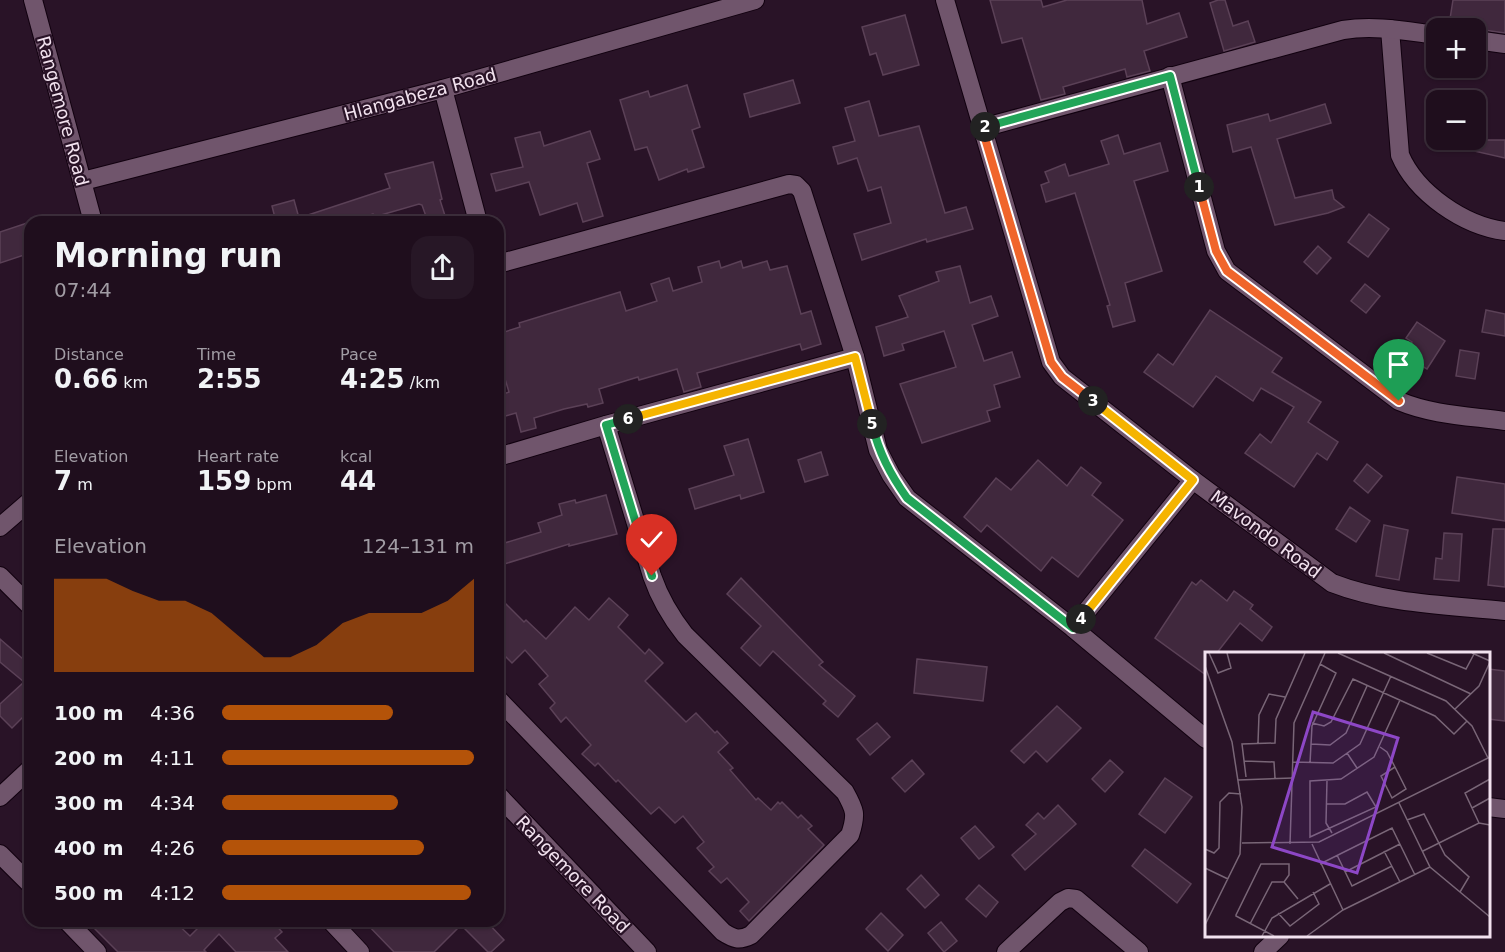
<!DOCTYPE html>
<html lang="en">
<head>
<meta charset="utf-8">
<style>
  body { margin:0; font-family:"DejaVu Sans",sans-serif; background:#271726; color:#f1f3f6; height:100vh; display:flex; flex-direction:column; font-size:22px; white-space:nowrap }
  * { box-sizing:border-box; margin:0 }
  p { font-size:20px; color:#a19ca4 }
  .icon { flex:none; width:33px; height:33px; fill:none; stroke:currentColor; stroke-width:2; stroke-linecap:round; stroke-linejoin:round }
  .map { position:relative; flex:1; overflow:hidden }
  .details { position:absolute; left:24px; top:216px; width:480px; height:711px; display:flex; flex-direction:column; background:#1f0e1d; border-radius:18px; box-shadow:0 2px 4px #0004,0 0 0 2px #3c2e3b }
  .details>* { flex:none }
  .tools { position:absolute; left:1426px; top:18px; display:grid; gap:12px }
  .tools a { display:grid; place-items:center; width:60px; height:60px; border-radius:12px; background:#1f0e1d; box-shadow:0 2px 4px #0004,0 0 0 2px #3c2e3b; font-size:30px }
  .pin { position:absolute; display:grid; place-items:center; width:51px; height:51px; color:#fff; margin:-62px -26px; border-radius:50% 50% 50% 0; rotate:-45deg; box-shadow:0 0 6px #0007 }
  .pin .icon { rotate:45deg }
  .km { position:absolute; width:30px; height:30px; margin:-15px; border-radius:50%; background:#222; color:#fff; font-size:16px; line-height:30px; text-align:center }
  .round { display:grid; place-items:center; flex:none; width:63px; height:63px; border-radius:18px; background:#271726 }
  .head { display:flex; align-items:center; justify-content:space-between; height:102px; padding:0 30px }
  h1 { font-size:33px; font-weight:700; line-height:45px }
  .figures { display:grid; grid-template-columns:repeat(3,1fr); gap:9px; height:102px; padding:6px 30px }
  .figures div { display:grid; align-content:center }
  .figures b { font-size:26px; font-weight:700 }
  .figures small { font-size:16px; font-weight:400 }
  .figures p { font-size:16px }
  .chart { height:168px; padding:12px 30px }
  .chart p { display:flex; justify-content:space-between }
  .chart svg { width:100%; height:108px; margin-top:6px; fill:#b45309; opacity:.7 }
  ul { padding:0 30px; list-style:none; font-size:20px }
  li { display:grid; grid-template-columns:96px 72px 1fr; align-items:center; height:45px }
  li i { height:15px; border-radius:8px; background:#b45309 }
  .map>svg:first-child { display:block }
  .building { fill:#40283d; stroke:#5b4157; stroke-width:1.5 }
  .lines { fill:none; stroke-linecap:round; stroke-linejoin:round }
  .minor-casing { stroke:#11010f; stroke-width:20 }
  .minor { stroke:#70556c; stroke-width:18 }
  .split-1-casing { stroke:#fff; stroke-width:12 }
  .split-2-casing { stroke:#fff; stroke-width:12 }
  .split-3-casing { stroke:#fff; stroke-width:12 }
  .split-4-casing { stroke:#fff; stroke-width:12 }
  .split-5-casing { stroke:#fff; stroke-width:12 }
  .split-6-casing { stroke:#fff; stroke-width:12 }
  .split-7-casing { stroke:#fff; stroke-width:12 }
  .split-1 { stroke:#f0652b; stroke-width:8 }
  .split-2 { stroke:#22a559; stroke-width:8 }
  .split-3 { stroke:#f0652b; stroke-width:8 }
  .split-4 { stroke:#f5b400; stroke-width:8 }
  .split-5 { stroke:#22a559; stroke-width:8 }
  .split-6 { stroke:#f5b400; stroke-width:8 }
  .split-7 { stroke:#22a559; stroke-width:8 }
  .labels { text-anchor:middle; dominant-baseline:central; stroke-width:4.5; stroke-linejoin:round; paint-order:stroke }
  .street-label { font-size:18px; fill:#f2e2ef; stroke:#291327 }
  .inset-road { fill:none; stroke:#796677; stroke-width:1.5 }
  .view { fill:#8d47c6; fill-opacity:0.15; stroke:#8d47c6; stroke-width:3 }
  .inset-edge { fill:none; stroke:#f2e2ef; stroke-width:3 }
</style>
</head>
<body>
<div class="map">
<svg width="1505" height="952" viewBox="0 0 1505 952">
  <rect width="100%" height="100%" fill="#291327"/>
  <!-- building -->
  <g class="building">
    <path d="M990,0H1041L1043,7L1067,0H1142L1147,24L1179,13L1187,37L1144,51L1150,71L1127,77L1125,69L1063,87L1065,94L1041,100L1022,38L1002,43Z"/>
    <path d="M1218,0H1225L1233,26L1248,21L1255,42L1224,51L1210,3Z"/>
    <path d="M1453,0H1505V33L1449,25Z"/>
    <path d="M905,15L919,65L883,75L876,53L870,55L862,27Z"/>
    <path d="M793,80L800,103L750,117L744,94Z"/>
    <path d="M687,85L700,127L692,130L704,167L688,172L687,169L659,180L647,147L635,150L620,100L648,91L650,97Z"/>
    <path d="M869,101L879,136L919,126L945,213L966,207L973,229L927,242L926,239L862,260L854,234L891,223L881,187L868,191L857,158L838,164L833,147L855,141L845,108Z"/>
    <path d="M1325,104L1331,123L1277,139L1295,198L1332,190L1334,199L1344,207L1328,213L1275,225L1251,147L1233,152L1227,125L1268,114L1270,121Z"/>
    <path d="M590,131L600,159L587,163L603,216L583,222L577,203L540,215L529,182L496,191L491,174L523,167L515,138L540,132L544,146Z"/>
    <path d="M1118,135L1124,154L1160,143L1168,171L1134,181L1162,271L1125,283L1135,321L1113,327L1107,306L1110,305L1075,193L1046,202L1041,185L1049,182L1045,172L1065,164L1069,176L1109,164L1101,141Z"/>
    <path d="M1453,140H1505V158L1452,146Z"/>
    <path d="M433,162L442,199L440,200L447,222H428L422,205L419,204L374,217L373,214L350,222H276L272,206L294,200L299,218L390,188L385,174Z"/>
    <path d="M1369,214L1389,229L1368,257L1348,242Z"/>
    <path d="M30,222V253L0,263V232Z"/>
    <path d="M1318,246L1331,258L1317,274L1304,262Z"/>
    <path d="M719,261L721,268L741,261L743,268L767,261L770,270L787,266L801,314L811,311L821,344L802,350L800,344L697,373L701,387L684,392L677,369L639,380L638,377L599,389L603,403L588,407L587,404L564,409L534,418L536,428L521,432L516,413L498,418V396L509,392L498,356V334L520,327L519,323L620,292L626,311L657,301L651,284L669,278L673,291L702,282L698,267Z"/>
    <path d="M960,266L970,303L991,296L998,316L972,325L984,361L1012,352L1020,377L994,385L1000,407L987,411L990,421L922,443L900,384L956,367L944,331L902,344L904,350L884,356L876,327L908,317L899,296L939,281L936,272Z"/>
    <path d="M1365,284L1380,296L1366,313L1351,301Z"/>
    <path d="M1210,310L1282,358L1272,372L1321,402L1308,422L1338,442L1327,460L1317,453L1294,487L1245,453L1260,434L1271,443L1294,407L1261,388L1253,401L1216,376L1193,407L1144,372L1158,354L1173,365Z"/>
    <path d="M1486,310L1505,314V336L1482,332Z"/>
    <path d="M1417,322L1445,341L1427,369L1404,356L1412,342L1406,338Z"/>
    <path d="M1460,350L1479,353L1475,379L1456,376Z"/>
    <path d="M748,439L764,492L741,499L740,495L695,509L689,489L734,475L724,446Z"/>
    <path d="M821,452L828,475L805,482L798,460Z"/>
    <path d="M1038,460L1067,486L1081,467L1101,483L1092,495L1123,520L1078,577L1052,557L1041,571L987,525L981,532L964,517L996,478L1011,490Z"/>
    <path d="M1367,464L1382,476L1368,493L1354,481Z"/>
    <path d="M1457,477L1505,484V521L1452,513Z"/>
    <path d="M606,495L617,534L569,546V544L498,566V545L541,532L538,523L562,515L559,504L575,500L576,503Z"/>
    <path d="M1350,507L1370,521L1356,542L1336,529Z"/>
    <path d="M1384,525L1408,530L1399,580L1376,576Z"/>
    <path d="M1493,529H1505V587L1488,585Z"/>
    <path d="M1444,533L1462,534L1459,581L1434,579L1436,558L1442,559Z"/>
    <path d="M741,578L823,662L819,665L855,696L838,717L823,704L826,701L773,651L760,666L741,648L761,626L727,594Z"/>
    <path d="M1201,580L1227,601L1234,591L1253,605L1250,609L1272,627L1262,641L1240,623L1216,654H1206V675L1155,638L1192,582L1196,585Z"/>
    <path d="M498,596L524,622L526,620L546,639L575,607L589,620L609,598L628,615L618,627L645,654L649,649L663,663L645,681L686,722L696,713L715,733L717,731L728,743L718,752L733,768L730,770L756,800L758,798L771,810L778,802L780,804L782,802L798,818L801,815L812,826L808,829L824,845L749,921L740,911L749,902L727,878L721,883L709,871L714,867L697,848L704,842L683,816L675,823L659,807L651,814L618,780L616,782L598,763L595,766L582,754L591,745L566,717L561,722L550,708L555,703L539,684L548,676L525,650L512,663L498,649Z"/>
    <path d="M0,639L30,665V710L12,728L0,716V704L24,682L0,662Z"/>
    <path d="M917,659L987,667L983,701L914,693Z"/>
    <path d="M1488,669L1505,671V721L1488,719Z"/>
    <path d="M1057,706L1081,728L1047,762L1036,751L1024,763L1011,751Z"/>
    <path d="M877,723L890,737L870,755L857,739Z"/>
    <path d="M912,760L924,774L905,792L892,778Z"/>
    <path d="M1110,760L1123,772L1105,792L1092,779Z"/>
    <path d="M1165,778L1192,797L1165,833L1139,814Z"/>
    <path d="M1058,805L1076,824L1025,870L1012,855L1036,834L1026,825L1038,813L1044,819Z"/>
    <path d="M975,826L994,847L979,859L961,838Z"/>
    <path d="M1145,849L1191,884L1177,903L1132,866Z"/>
    <path d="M921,875L939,895L925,908L907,889Z"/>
    <path d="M979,885L998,902L986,917L966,899Z"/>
    <path d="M881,913L903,935L888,951L866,929Z"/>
    <path d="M87,921H174L190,936L205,921H272L282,932L275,938L288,952H236L219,934L204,950L206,952H118Z"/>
    <path d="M364,921H486L504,940L491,952H488L461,925L434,952H394Z"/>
    <path d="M941,922L957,941L944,952L928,933Z"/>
  </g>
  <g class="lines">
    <defs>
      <g id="minor">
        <path d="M33,0L93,222"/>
        <path d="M945,0L1051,362L1062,377L1193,480L1332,583C1386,604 1447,605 1505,611"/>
        <path d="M1390,29L1400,155C1416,193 1464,226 1505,231"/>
        <path d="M1476,40L1505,44"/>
        <path d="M1170,76L1216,251L1227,271L1399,401C1432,415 1469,416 1505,421"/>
        <path d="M443,89L478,222"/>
        <path d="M982,128L1343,30C1375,25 1405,31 1437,35"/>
        <path d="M83,181L443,89L755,0"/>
        <path d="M498,264L789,184L796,185L802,191L855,357L878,450L891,475L907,498L1073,628L1206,739"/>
        <path d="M498,457L606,425L855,357"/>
        <path d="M0,527L30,501"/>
        <path d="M0,576L30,606"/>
        <path d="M1073,628L1193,480"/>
        <path d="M498,699L723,932C734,939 739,941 751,935L850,835C857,814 855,810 845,792L685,635C670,616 660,599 652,576L606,425"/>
        <path d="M498,795L647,952"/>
        <path d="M0,797L30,769"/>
        <path d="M1488,807L1505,809"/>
        <path d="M0,854L30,884"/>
        <path d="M67,921L97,952"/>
        <path d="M331,921L360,952"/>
        <path d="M1006,952L1060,902L1068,898L1076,899L1139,952"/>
        <path d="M1263,952L1280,936"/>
      </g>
    </defs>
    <!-- minor casing -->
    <use href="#minor" class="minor-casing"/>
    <!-- minor -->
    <use href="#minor" class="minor"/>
  </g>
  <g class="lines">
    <defs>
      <path id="split-1" d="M1199,187L1216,251L1227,271L1399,401"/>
      <path id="split-2" d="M985,127L1170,76L1199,187"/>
      <path id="split-3" d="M985,127L982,128L1051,362L1062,377L1093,401"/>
      <path id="split-4" d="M1081,619L1193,480L1093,401"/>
      <path id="split-5" d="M872,424C879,453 890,474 907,498L1073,628L1081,619"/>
      <path id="split-6" d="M628,419L855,357L872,424"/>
      <path id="split-7" d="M628,419L606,425L652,576"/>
    </defs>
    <!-- split-1 casing -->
    <use href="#split-1" class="split-1-casing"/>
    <!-- split-2 casing -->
    <use href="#split-2" class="split-2-casing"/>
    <!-- split-3 casing -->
    <use href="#split-3" class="split-3-casing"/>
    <!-- split-4 casing -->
    <use href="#split-4" class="split-4-casing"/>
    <!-- split-5 casing -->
    <use href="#split-5" class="split-5-casing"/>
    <!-- split-6 casing -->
    <use href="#split-6" class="split-6-casing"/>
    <!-- split-7 casing -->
    <use href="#split-7" class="split-7-casing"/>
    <!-- split-1 -->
    <use href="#split-1" class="split-1"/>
    <!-- split-2 -->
    <use href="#split-2" class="split-2"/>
    <!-- split-3 -->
    <use href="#split-3" class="split-3"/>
    <!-- split-4 -->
    <use href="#split-4" class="split-4"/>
    <!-- split-5 -->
    <use href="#split-5" class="split-5"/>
    <!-- split-6 -->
    <use href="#split-6" class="split-6"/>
    <!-- split-7 -->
    <use href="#split-7" class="split-7"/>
  </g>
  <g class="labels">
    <!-- street labels -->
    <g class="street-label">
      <text transform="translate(420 94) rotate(-15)">Hlangabeza Road</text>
      <text transform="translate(63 111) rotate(75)">Rangemore Road</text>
      <text transform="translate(1266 534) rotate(37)">Mavondo Road</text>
      <text transform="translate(573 874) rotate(46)">Rangemore Road</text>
    </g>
  </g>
  <!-- overview -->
  <g transform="translate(1205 652)">
    <rect width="285" height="285" fill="#291327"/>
    <path class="inset-road" d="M4,1L13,21L26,16L22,1M133,1L241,49L267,74L283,106M179,1L266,42M222,1L261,17L269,2M267,1L285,9M0,14L27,90L37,155L35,202L0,273M250,57L274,34L285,10M107,71L119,74L126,70L148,27L230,64L249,82L262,69M53,91L54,63L64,42L80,45M106,92L125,93L141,81L162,34M175,95L182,100L190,115L201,137L187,146L176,124L190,115M142,101L152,116M39,109L69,110L70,126M88,110L128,111L155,92L186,24M105,111L107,74L131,21L115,12M41,125L37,92L70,91L71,67L100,1M33,128L88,126M122,128L121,171L127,181M194,151L225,215L285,265M121,152H140L162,140L171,155L105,185V129L136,127L169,105L195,48M267,156L285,146M202,168L219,162L240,203L264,225L255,240M274,171L260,141L285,127M37,191L114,190L285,105M85,192L89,71L120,1M107,192L138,258M0,197L9,201L14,196L15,150L24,141L36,142M179,199L195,230M218,199L274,171L285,173M132,203L147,234L187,214M115,212L187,176L210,223M0,216L23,227M140,220L195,192M79,230L93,247M73,261L85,274L114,252L108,240M45,272L67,230H79L84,223V212H56L31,263V264L69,284M57,284L67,266L125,232M102,284L138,258L225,215"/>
    <path class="view" d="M108,60L193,86L152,221L67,195Z"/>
    <rect width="285" height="285" class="inset-edge"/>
  </g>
</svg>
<div class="tools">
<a>+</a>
<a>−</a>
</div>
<div class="pin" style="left:1399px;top:401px;background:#1e9e55"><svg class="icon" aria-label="arrive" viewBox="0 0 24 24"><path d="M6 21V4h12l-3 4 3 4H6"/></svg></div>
<div class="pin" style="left:652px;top:576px;background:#d93025"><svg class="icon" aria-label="check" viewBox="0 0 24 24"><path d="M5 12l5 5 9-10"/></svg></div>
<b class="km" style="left:1199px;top:187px">1</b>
<b class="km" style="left:985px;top:127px">2</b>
<b class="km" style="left:1093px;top:401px">3</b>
<b class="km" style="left:1081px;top:619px">4</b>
<b class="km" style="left:872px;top:424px">5</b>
<b class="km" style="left:628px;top:419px">6</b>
<section class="details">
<div class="head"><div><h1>Morning run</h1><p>07:44</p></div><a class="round"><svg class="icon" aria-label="share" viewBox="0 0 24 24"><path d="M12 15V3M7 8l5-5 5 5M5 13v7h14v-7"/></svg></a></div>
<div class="figures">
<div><p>Distance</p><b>0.66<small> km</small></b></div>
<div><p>Time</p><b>2:55</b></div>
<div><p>Pace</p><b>4:25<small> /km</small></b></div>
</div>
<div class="figures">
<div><p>Elevation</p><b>7<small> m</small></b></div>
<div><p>Heart rate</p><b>159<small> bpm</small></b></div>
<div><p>kcal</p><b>44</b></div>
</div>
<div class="chart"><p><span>Elevation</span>124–131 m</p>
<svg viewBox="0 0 160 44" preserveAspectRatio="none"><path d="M0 44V6L10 6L20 6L30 11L40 15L50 15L60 20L70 29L80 38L90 38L100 33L110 24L120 20L130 20L140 20L150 15L160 6V44z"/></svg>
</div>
<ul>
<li><b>100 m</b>4:36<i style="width:68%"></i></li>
<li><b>200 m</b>4:11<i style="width:100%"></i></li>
<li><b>300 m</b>4:34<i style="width:70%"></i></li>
<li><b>400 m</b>4:26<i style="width:80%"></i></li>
<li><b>500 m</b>4:12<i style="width:99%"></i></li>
</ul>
</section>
</div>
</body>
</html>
